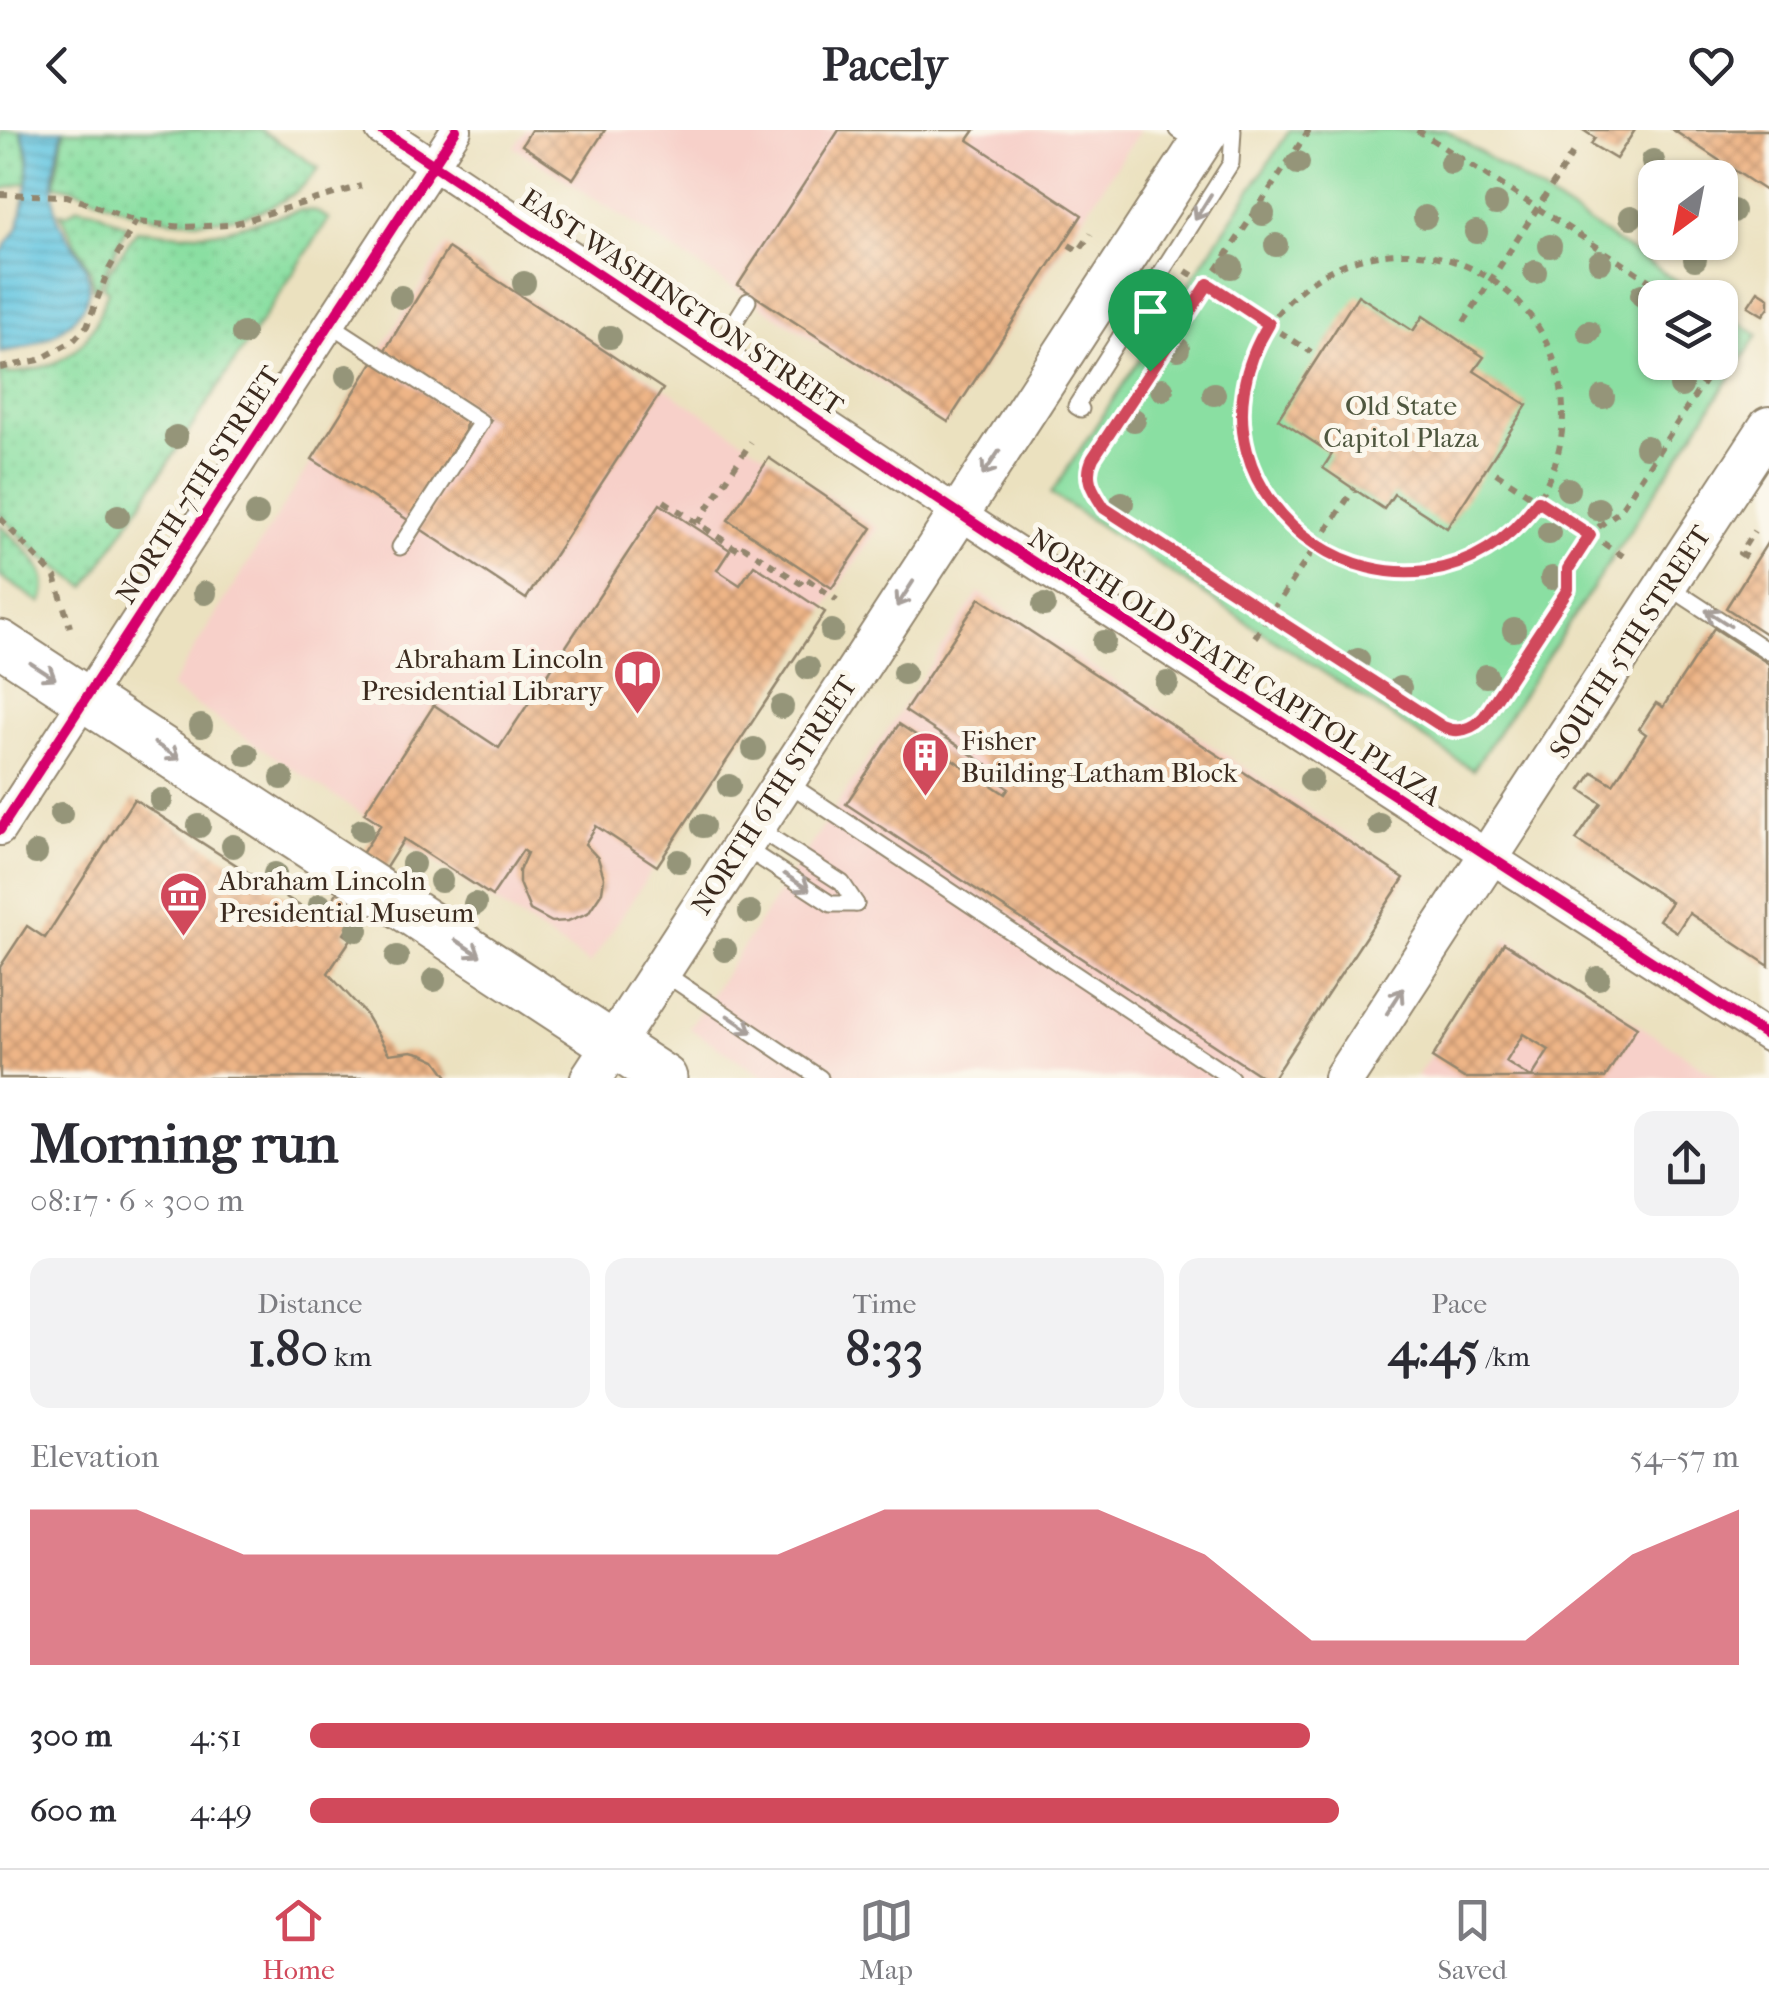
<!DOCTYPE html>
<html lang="en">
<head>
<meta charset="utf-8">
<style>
  body { margin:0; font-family:"IM FELL French Canon",serif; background:#f2f2f3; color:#2b2b33; height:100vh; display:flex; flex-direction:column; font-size:38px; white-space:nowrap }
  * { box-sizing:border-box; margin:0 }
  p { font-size:32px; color:#7c7c81 }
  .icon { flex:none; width:55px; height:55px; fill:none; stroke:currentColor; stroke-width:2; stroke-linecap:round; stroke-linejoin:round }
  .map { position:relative; height:948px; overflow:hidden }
  .sheet { display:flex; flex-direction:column; background:#fff; flex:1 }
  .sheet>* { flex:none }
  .needle { width:65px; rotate:212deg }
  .controls { position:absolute; left:1638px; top:30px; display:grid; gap:20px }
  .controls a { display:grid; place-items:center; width:100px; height:100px; border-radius:20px; background:#fff; box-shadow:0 2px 8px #0004; font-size:50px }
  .pin { position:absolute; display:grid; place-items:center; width:85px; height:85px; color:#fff; margin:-102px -42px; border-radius:50% 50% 50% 0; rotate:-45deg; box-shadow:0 0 10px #0007 }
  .pin .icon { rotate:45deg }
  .round { display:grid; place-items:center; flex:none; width:105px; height:105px; border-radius:20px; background:#f2f2f3 }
  .headline { display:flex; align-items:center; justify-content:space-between; height:170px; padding:0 30px }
  h1 { font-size:55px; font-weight:700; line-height:75px }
  .metrics { display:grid; grid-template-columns:repeat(3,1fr); gap:15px; height:170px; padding:10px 30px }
  .metrics div { display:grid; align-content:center; border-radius:20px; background:#f2f2f3; text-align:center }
  .metrics b { font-size:50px; font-weight:700 }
  .metrics small { font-size:28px; font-weight:400 }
  .metrics p { font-size:28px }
  .chart { height:280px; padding:20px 30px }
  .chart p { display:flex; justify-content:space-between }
  .chart svg { width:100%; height:180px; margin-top:10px; fill:#d1495b; opacity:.7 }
  ul { padding:0 30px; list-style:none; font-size:32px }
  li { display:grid; grid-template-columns:160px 120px 1fr; align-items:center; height:75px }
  li i { height:25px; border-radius:12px; background:#d1495b }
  header { display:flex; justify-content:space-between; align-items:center; height:130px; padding:0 30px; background:#fff; font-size:45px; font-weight:700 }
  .menu { display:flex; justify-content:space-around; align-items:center; height:140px; border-top:2px solid #e1e1e2; background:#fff; font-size:28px; color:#7c7c81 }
  .menu a { display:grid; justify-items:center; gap:5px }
  .menu .on { color:#d1495b }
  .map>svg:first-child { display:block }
  .built { fill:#f7d0c9 }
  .grass { fill:url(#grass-dots); stroke:#628460; stroke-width:2.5 }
  .park { fill:#8adfa2; stroke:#628460; stroke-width:2.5 }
  .water { fill:url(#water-rules); stroke:#4f7880; stroke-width:2.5 }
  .building { fill:url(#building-cross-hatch) }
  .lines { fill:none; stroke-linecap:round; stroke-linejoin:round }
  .lane-casing { stroke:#93866e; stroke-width:19 }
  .street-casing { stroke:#93866e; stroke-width:34 }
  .secondary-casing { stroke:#93866e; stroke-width:44 }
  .primary-casing { stroke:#93866e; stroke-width:49 }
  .path { stroke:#93866e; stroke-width:6; stroke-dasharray:8 8; stroke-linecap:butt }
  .lane { stroke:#fff; stroke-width:15 }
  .street { stroke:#fff; stroke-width:30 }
  .secondary { stroke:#fff; stroke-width:40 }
  .primary { stroke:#fff; stroke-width:45 }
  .cycleway-casing { stroke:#fbf7ec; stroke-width:16 }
  .cycleway { stroke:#d6006c; stroke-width:10 }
  .tree { fill:#959579 }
  .oneway { stroke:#a79f9a }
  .route-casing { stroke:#fff; stroke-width:20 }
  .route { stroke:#d1495b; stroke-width:12 }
  .labels { text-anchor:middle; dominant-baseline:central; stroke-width:10; stroke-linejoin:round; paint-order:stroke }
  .street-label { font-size:28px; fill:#3b2a1e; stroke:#fbf7ec }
  .park-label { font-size:28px; fill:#4f573f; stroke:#fbf7ec }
  .poi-label { font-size:28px; fill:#3b2a1e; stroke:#fbf7ec; text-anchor:start }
</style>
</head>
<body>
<header><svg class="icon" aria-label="back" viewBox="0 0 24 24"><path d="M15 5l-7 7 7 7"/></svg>Pacely<svg class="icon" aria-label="heart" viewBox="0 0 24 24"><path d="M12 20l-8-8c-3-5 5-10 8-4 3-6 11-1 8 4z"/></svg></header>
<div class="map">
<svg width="1769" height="948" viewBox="0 0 1769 948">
  <defs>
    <pattern id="grass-dots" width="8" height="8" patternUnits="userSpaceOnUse" patternTransform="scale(2.5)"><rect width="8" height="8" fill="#8adfa2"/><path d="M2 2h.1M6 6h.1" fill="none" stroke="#78c08b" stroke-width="1.8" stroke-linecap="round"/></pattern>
    <pattern id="water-rules" width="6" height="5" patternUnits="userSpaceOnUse" patternTransform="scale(2.5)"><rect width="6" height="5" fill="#63c6e1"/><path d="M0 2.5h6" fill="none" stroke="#53a1b6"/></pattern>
    <pattern id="building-cross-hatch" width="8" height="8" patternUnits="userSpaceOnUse" patternTransform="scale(2.5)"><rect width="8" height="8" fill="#eeb587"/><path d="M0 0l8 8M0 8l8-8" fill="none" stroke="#c2936e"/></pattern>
  </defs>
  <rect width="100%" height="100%" fill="#fbf7ec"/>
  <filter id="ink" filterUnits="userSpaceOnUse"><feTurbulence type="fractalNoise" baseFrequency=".01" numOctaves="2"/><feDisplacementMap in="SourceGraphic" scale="20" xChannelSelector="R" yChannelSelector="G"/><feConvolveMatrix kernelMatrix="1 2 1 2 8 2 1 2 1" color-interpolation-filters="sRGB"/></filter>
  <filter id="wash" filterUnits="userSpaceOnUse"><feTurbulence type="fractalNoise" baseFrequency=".0048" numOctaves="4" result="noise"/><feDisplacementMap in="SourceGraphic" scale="40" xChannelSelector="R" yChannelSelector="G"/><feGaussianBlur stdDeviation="2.25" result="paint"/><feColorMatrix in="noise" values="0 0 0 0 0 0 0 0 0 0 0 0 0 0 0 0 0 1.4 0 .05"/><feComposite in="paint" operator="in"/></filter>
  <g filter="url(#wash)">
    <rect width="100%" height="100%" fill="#ebe1bf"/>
    <!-- built -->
    <g class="built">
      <path d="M526,0H1140L946,295L514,17Z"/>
      <path d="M446,115L878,398L590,834L170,558Z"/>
      <path d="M979,462L1407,745L1272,948H766L689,898Z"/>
      <path d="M1507,808L1719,948H1416Z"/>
    </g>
    <!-- grass -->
    <g class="grass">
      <path d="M0,0H20L28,26V52L0,60Z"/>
      <path d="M64,0H261L319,38C278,95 190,100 127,80C102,72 82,58 55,55Z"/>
      <path d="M78,77L94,80L127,96L97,159L93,158L91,142L60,83L67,84Z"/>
      <path d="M300,80L315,81L329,89L86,457L41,426L0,385V241L6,239L8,244C68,236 90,219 108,160L103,157L109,141L137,100L183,104L218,102Z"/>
      <path d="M0,395C21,415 57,441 41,473L0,446Z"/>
    </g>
    <!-- park -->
    <path class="park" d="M1290,0H1446L1701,167L1655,168V232H1720V180L1758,205L1473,640L1051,364Z"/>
    <!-- water -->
    <path class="water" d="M21,0H63C57,25 50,53 55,78C59,101 80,119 87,141C101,189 37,219 0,223V124L19,96L28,50L29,25Z"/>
    <g id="blocks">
      <!-- building -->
      <g class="building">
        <path d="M531,0H605L573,49L522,15Z"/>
        <path d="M839,0H975L968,10L1082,85L948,292L738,155Z"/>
        <path d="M1583,0H1635L1616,29L1591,14L1595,8Z"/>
        <path d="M1673,0H1769V63Z"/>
        <path d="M448,118L663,259L526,469L419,398L491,290L385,220Z"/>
        <path d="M1758,161L1769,168V177L1763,185L1748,176Z"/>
        <path d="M1358,165L1413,201L1423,186L1484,227L1474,241L1527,275L1447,398L1394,364L1384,379L1354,359L1323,338L1332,324L1278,289Z"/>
        <path d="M375,229L466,291L465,301L408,390L312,329Z"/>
        <path d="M769,328L872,398L832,458L728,390Z"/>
        <path d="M660,374L730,420L717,440L740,455L754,435L825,482L657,736L596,696L585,714L598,728L604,748L602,762L588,783L568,791L552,792L530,780L519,753V741L527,723L523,720L492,766L404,709L344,804L351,809L328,843L364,882L389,924L412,921L423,924L436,930L449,948H0V837L27,796L45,808L134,669L320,789L381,694L364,683L434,575L499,618Z"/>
        <path d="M1769,410V506L1726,478Z"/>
        <path d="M980,468L1404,748L1273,948H1264L846,674L899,594L1005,664L1009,658L994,648L998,642L905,581Z"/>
        <path d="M1714,498L1769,534V836L1689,783L1677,802L1659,790L1671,772L1576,710L1601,673L1581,660L1593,642L1613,654L1646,604L1639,599L1656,573L1663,577Z"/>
        <path d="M1504,813L1637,897L1605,948H1531L1549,920L1523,904L1506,932L1531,948H1464L1432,928Z"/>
      </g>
    </g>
  </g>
  <g filter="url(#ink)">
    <use href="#blocks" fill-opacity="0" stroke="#93866e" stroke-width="2.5"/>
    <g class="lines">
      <defs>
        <g id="lane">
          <path d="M1177,0L1199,14"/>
          <path d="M330,194L481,292L400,417"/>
          <path d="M716,222L748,171"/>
          <path d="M1081,279L1076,276L1231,33L1233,0"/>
          <path d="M1668,456L1769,522"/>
          <path d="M785,651L1231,948"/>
          <path d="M757,698L842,753L856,774"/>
          <path d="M745,718L831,774H856"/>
          <path d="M664,843L820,948"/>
        </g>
        <g id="street">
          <path d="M381,0L1004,413L1769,907"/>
          <path d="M0,700L456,0"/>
        </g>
        <g id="secondary">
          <path d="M591,948L1209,0"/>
          <path d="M1344,948L1769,297"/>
        </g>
        <path id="primary" d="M0,513L664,948"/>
      </defs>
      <!-- lane casing -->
      <use href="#lane" class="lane-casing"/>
      <!-- street casing -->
      <use href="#street" class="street-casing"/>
      <!-- secondary casing -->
      <use href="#secondary" class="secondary-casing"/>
      <!-- primary casing -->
      <use href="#primary" class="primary-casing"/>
      <!-- path -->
      <g class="path">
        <path d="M1309,0L1093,328C1083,348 1093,361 1104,378L1443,597C1459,603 1472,599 1484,587L1568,459C1568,425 1591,399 1619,382L1717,232"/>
        <path d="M1417,0L1676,168"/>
        <path d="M0,64L67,66L138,92L183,97L229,95L361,56"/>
        <path d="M1069,115L1079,121L1091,104"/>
        <circle cx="1403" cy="283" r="160"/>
        <path d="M1186,141L1311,222"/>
        <path d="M1464,192L1576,18"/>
        <path d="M1720,206V228"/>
        <path d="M0,238L39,230L73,211L87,196L108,141L136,91"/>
        <path d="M1496,343L1623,426"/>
        <path d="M664,371L741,422L744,417L800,453L804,447L837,470"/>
        <path d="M0,388L55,447L70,497"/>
        <path d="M698,393L751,312"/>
        <path d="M1746,427L1740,423L1754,401"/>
        <path d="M1255,507L1354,359"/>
      </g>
      <!-- lane -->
      <use href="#lane" class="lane"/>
      <!-- street -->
      <use href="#street" class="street"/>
      <!-- secondary -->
      <use href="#secondary" class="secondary"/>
      <!-- primary -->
      <use href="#primary" class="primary"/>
      <defs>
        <g id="cycleway">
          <path d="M381,0L1004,413L1769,907"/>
          <path d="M0,700L456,0"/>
        </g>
      </defs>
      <!-- cycleway casing -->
      <use href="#cycleway" class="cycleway-casing"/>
      <!-- cycleway -->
      <use href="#cycleway" class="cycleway"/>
    </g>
    <!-- trees -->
    <g class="tree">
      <circle cx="1653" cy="31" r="12"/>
      <circle cx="1298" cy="33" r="12"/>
      <circle cx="1451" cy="33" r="12"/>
      <circle cx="1496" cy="74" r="12"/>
      <circle cx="1733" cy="81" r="12"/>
      <circle cx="1263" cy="84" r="12"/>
      <circle cx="1425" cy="87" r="12"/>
      <circle cx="1631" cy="87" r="12"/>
      <circle cx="1476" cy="102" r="12"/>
      <circle cx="1276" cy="115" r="12"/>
      <circle cx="1550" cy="116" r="12"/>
      <circle cx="1695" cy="129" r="12"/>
      <circle cx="1600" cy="132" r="12"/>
      <circle cx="1231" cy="137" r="12"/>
      <circle cx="1535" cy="142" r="12"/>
      <circle cx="524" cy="153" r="12"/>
      <circle cx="1642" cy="165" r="12"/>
      <circle cx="401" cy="167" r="12"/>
      <circle cx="1589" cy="202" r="12"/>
      <circle cx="243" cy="204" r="12"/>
      <circle cx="610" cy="207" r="12"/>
      <circle cx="1178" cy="219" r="12"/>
      <circle cx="347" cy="246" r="12"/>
      <circle cx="1681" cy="256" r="12"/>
      <circle cx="1162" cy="259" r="12"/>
      <circle cx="1214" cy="264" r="12"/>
      <circle cx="1603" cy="267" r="12"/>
      <circle cx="1134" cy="290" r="12"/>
      <circle cx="176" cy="307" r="12"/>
      <circle cx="1646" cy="317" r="12"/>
      <circle cx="1568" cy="359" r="12"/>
      <circle cx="1122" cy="373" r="12"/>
      <circle cx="1598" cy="379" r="12"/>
      <circle cx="257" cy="384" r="12"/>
      <circle cx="118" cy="386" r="12"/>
      <circle cx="1549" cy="403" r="12"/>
      <circle cx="1552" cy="448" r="12"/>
      <circle cx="205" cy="463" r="12"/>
      <circle cx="1044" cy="475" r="12"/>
      <circle cx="1514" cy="500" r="12"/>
      <circle cx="832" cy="501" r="12"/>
      <circle cx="1104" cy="512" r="12"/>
      <circle cx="1358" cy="530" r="12"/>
      <circle cx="808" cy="538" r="12"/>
      <circle cx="904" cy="543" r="12"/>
      <circle cx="1486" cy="546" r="12"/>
      <circle cx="1167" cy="553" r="12"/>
      <circle cx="1400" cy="558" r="12"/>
      <circle cx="782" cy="577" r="12"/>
      <circle cx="201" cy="596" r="12"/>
      <circle cx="754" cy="619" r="12"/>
      <circle cx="247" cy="625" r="12"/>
      <circle cx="282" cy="648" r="12"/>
      <circle cx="1311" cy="650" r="12"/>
      <circle cx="729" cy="656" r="12"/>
      <circle cx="161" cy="670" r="12"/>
      <circle cx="61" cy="684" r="12"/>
      <circle cx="1379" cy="694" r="12"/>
      <circle cx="199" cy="696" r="12"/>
      <circle cx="703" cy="696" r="12"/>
      <circle cx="362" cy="700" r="12"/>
      <circle cx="233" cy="716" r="12"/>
      <circle cx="36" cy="723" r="12"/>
      <circle cx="679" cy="731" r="12"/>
      <circle cx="413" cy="734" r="12"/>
      <circle cx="275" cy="744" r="12"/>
      <circle cx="441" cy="751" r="12"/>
      <circle cx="475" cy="774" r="12"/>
      <circle cx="320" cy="775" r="12"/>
      <circle cx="750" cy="782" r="12"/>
      <circle cx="357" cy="800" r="12"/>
      <circle cx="725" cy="820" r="12"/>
      <circle cx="397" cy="827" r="12"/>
      <circle cx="1598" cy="848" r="12"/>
      <circle cx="434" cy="850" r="12"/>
    </g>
    <!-- one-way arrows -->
    <defs><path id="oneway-shaft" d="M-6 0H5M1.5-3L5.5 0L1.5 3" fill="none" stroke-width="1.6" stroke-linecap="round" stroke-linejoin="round" transform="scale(2.5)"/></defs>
    <g class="oneway">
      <use href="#oneway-shaft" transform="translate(1203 77) rotate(122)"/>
      <use href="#oneway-shaft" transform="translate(991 333) rotate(124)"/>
      <use href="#oneway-shaft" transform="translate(905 464) rotate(123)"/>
      <use href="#oneway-shaft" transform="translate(1718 488) rotate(-147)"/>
      <use href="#oneway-shaft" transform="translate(43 541) rotate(33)"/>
      <use href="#oneway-shaft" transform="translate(167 621) rotate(33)"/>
      <use href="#oneway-shaft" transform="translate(797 752) rotate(33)"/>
      <use href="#oneway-shaft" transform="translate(468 818) rotate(33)"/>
      <use href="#oneway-shaft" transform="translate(1395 871) rotate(-57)"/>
      <use href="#oneway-shaft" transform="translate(740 894) rotate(34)"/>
    </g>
  </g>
  <g class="lines" filter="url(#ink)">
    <defs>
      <path id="route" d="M1208,154L1269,194C1159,372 1412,543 1538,371L1590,405L1568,439V459L1484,587C1472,599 1459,604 1443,597L1104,378C1093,361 1083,348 1093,328Z"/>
    </defs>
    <!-- route casing -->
    <use href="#route" class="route-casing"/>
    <!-- route -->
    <use href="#route" class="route"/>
  </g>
  <!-- icons -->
  <defs>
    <symbol id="library-pin" viewBox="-11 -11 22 30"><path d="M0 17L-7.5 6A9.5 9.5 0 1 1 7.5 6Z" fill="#d1495b" stroke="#fbf7ec"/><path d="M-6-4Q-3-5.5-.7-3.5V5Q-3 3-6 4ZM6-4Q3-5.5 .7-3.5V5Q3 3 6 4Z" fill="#fff"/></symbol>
    <symbol id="building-pin" viewBox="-11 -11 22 30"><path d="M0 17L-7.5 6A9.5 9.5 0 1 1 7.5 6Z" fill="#d1495b" stroke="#fbf7ec"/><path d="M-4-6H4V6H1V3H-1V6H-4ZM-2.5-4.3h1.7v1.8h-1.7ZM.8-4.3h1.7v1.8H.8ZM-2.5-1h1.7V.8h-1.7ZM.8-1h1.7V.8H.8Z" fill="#fff"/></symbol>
    <symbol id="museum-pin" viewBox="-11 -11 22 30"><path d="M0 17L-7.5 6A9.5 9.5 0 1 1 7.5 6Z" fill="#d1495b" stroke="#fbf7ec"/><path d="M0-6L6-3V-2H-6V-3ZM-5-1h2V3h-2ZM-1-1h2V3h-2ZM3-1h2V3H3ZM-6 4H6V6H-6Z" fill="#fff"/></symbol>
  </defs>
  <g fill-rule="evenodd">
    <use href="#library-pin" x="610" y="516" width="55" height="75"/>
    <use href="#building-pin" x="898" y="598" width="55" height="75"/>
    <use href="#museum-pin" x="156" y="738" width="55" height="75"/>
  </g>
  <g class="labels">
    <!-- street labels -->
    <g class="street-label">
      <text transform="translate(682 172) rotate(34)">EAST WASHINGTON STREET</text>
      <text transform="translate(198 355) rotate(-57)">NORTH 7TH STREET</text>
      <text transform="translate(1630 512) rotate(-57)">SOUTH 5TH STREET</text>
      <text transform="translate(1235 537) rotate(33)">NORTH OLD STATE CAPITOL PLAZA</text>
      <text transform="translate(774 665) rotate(-57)">NORTH 6TH STREET</text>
    </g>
    <!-- park labels -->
    <g class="park-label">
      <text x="1401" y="275">Old State<tspan x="1401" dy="32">Capitol Plaza</tspan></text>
    </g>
    <!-- poi labels -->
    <g class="poi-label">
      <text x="603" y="528" text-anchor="end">Abraham Lincoln<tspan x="603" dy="32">Presidential Library</tspan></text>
      <text x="961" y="610">Fisher<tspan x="961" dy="32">Building-Latham Block</tspan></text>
      <text x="219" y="750">Abraham Lincoln<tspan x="219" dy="32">Presidential Museum</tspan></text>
    </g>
  </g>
</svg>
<div class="controls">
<a><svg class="needle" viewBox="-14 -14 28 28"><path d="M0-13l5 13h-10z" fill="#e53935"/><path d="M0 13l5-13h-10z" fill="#7c7c81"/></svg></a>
<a><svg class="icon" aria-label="layers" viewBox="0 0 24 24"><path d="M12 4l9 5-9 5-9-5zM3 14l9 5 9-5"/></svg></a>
</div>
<div class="pin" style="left:1150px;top:241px;background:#1e9e55"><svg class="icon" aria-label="arrive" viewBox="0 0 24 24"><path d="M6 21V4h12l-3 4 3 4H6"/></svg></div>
</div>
<section class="sheet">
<div class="headline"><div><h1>Morning run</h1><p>08:17 · 6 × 300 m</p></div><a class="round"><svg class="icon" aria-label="share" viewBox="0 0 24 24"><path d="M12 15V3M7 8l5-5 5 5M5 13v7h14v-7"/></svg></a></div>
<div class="metrics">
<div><p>Distance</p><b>1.80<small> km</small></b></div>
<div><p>Time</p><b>8:33</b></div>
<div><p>Pace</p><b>4:45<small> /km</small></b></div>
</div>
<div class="chart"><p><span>Elevation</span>54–57 m</p>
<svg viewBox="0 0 160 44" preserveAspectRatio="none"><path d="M0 44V6L10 6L20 17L30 17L40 17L50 17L60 17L70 17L80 6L90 6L100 6L110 17L120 38L130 38L140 38L150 17L160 6V44z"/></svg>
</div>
<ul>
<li><b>300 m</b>4:51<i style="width:70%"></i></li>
<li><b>600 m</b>4:49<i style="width:72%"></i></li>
</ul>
</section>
<nav class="menu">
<a class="on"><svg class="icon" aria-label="home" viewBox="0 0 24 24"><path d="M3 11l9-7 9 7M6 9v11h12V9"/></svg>Home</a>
<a><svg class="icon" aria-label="map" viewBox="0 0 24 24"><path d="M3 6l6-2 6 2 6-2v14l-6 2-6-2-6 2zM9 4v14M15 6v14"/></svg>Map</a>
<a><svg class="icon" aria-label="saved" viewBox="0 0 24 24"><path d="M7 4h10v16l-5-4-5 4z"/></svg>Saved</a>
</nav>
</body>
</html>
